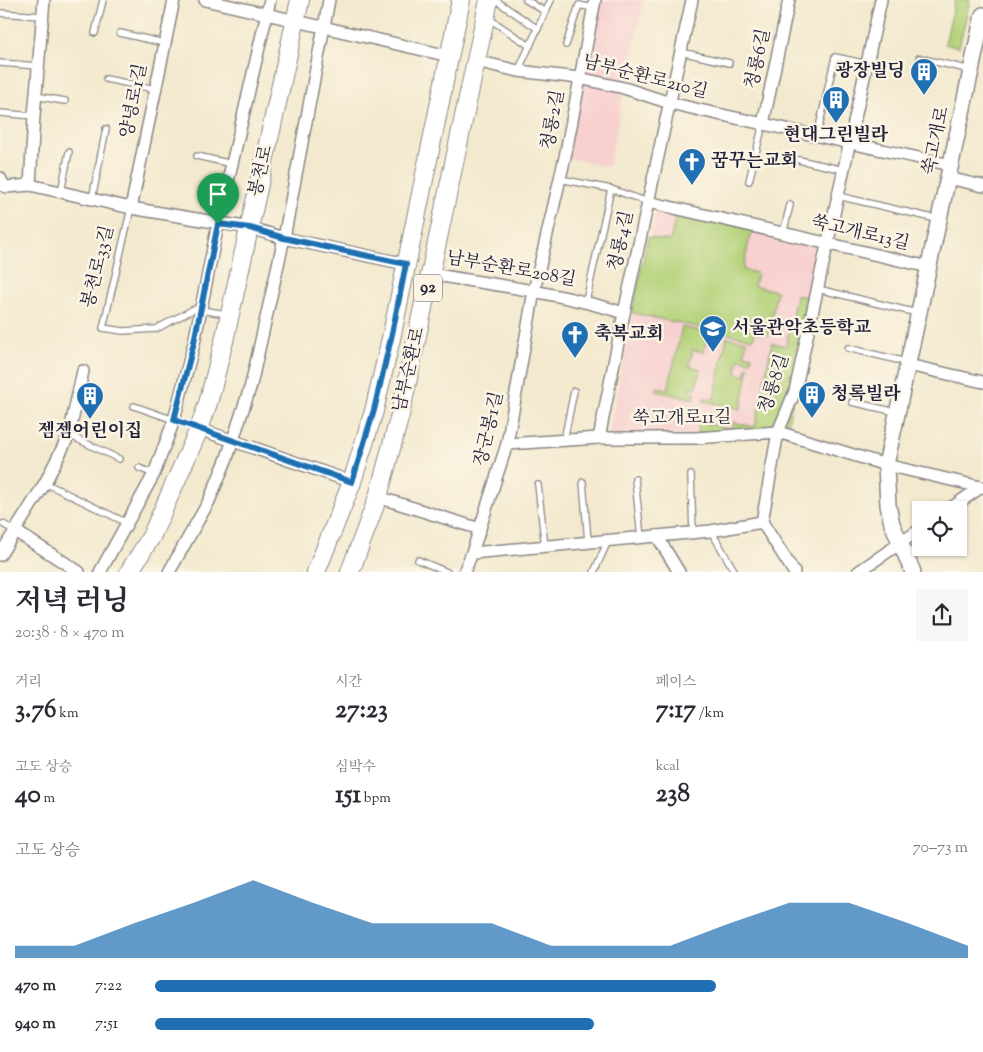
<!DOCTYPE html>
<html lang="ko">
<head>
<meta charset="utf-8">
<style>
  body { margin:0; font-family:"Sorts Mill Goudy","Noto Serif KR",serif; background:#f7f7f7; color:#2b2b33; height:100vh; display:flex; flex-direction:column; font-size:19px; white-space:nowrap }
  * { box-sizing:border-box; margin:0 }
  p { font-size:16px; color:#7c7c81 }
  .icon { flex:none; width:28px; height:28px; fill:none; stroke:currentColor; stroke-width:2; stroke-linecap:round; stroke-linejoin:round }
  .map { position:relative; height:572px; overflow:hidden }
  .panel { display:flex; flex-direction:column; background:#fff; flex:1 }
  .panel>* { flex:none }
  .fabs { position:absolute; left:912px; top:501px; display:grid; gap:10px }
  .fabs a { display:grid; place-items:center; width:55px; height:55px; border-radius:0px; background:#fff; box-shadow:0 1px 4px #0004; font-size:25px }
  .pin { position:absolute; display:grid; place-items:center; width:42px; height:42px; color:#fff; margin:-51px -21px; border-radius:50% 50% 50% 0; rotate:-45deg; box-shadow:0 0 5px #0007 }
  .pin .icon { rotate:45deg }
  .round { display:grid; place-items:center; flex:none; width:52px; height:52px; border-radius:0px; background:#f7f7f7 }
  .headline { display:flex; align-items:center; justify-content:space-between; height:85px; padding:0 15px }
  h1 { font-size:28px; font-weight:700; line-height:38px }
  .figures { display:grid; grid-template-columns:repeat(3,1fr); gap:8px; height:85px; padding:5px 15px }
  .figures div { display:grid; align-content:center }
  .figures b { font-size:25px; font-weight:700 }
  .figures small { font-size:14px; font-weight:400 }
  .figures p { font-size:14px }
  .chart { height:140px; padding:10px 15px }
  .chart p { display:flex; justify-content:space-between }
  .chart svg { width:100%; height:90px; margin-top:5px; fill:#1f6fb2; opacity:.7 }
  ul { padding:0 15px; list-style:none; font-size:16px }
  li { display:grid; grid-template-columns:80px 60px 1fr; align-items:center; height:38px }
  li i { height:12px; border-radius:6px; background:#1f6fb2 }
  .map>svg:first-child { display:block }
  .built { fill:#f7d0cf }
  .green { fill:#b4d279; stroke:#6b7a5a }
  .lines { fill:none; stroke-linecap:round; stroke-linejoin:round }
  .service-casing { stroke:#8a8684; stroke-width:8 }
  .minor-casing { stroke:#8a8684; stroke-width:14 }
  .secondary-casing { stroke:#8a8684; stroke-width:18 }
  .primary-casing { stroke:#8a8684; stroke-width:20 }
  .service { stroke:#fff; stroke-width:5.5 }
  .minor { stroke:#fff; stroke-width:11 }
  .secondary { stroke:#fff; stroke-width:15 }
  .primary { stroke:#fff; stroke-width:18 }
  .route-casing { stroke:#fff; stroke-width:10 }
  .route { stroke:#1f6fb2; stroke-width:6 }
  .labels { text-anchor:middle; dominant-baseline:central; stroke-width:5; stroke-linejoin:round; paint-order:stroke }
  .shield { fill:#fcf5e5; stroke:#63616e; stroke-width:1 }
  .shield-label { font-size:16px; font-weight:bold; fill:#22223b }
  .street-label { font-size:18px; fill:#22223b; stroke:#fcf5e5 }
  .poi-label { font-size:18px; font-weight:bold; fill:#22223b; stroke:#fcf5e5; text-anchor:start }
</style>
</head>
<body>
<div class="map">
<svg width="983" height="572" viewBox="0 0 983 572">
  <rect width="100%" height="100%" fill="#fcf5e5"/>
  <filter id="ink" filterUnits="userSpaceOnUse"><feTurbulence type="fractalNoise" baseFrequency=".02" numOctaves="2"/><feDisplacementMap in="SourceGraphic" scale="10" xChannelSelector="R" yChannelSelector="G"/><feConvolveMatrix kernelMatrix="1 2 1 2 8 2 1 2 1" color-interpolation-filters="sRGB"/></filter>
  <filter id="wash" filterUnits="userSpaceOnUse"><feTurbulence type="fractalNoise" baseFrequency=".0096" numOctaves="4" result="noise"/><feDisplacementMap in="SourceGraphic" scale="20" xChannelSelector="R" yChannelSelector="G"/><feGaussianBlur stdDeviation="1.12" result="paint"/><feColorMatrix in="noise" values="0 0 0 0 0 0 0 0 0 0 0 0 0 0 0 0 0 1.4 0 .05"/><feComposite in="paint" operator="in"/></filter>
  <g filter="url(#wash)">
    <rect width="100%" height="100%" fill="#f3e9ce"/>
    <!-- built -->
    <g class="built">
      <path d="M596,0H644L608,167L565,157Z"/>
      <path d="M657,207L826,246L784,429L608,439L632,313Z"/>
    </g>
    <!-- green -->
    <g class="green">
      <path d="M955,0H970L959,47L945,44Z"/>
      <path d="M677,211L752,227L743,270L757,273L754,286L777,291L768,335L755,333L753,339L632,313L648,237L670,241Z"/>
      <path d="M796,295L815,299L786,432L697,435L699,422L731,429L733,422L755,427L772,343L786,346Z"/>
      <path d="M682,327L708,333L704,352L693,350L689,366L700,369L696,388L690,387L689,391L695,393L694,399L655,391L656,387L668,389Z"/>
      <path d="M727,337L747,341L744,354L752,356L751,361L739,359L736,373L745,376L747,366L749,367L741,409L703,401L704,398L714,399Z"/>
    </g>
  </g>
  <g filter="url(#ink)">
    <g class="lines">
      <defs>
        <g id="service">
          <path d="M495,0L538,29"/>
          <path d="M526,0L546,12"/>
          <path d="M0,13L42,16"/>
          <path d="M488,18L530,46"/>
          <path d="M95,33L103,0"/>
          <path d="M120,33L164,43"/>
          <path d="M566,45L579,5L593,8"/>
          <path d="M681,52L729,63"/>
          <path d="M919,58L971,70"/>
          <path d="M0,63L38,66"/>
          <path d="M518,71L551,0"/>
          <path d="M106,79L155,89"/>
          <path d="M35,96L65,101"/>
          <path d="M0,113L34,116"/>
          <path d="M817,136L835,57L867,64"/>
          <path d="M197,156L232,164"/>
          <path d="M799,160L844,170"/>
          <path d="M560,179L611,189L648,202"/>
          <path d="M749,181L763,124"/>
          <path d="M61,192L69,152"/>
          <path d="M838,196L937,219"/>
          <path d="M92,199L106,129"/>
          <path d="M131,208L103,328L123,331L156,329L194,309L227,314"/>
          <path d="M783,234L790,205"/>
          <path d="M818,289L917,313"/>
          <path d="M586,301L611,189"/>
          <path d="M848,348L906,362"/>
          <path d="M852,402L896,412"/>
          <path d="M134,406L197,428"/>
          <path d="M69,435L119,459"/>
          <path d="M564,440L574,391"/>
          <path d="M139,468L154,474"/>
          <path d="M691,475L693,533"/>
          <path d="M635,479L641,538"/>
          <path d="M583,482L588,541"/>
          <path d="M45,483L127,523"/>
          <path d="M538,485L545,547"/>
          <path d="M3,524L15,531"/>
          <path d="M711,531L735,572"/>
          <path d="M418,560L447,572"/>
          <path d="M594,572L608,541"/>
        </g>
        <g id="minor">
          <path d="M205,0L449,56"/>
          <path d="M476,61L518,71L579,78L624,88L670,103L704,111L951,165"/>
          <path d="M763,124L789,0"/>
          <path d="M0,178L4,186L7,187L30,185L131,208L250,228L284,238L406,264"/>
          <path d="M948,178L983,186"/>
          <path d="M30,185L34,116L44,0"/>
          <path d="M648,202L929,267"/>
          <path d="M131,208L174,0"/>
          <path d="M430,274C496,285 561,293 624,313"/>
          <path d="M908,365L983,382"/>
          <path d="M199,429L352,482"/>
          <path d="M599,438L624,313L692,0"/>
          <path d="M507,444L599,438H696L778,432L886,465L981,487"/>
          <path d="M378,497L480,529"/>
          <path d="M948,510L981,487"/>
          <path d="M15,531L45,483L69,435L83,371"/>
          <path d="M657,536L679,572"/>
          <path d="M472,553L711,531L762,522"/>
          <path d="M0,555L15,531L79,572"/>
          <path d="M100,572L154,474L174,420L194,343L218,224L270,0"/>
          <path d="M169,572L209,501L227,458L251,385L284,238L329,0"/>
          <path d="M464,572L472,553L507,444L534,291L565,157L595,0"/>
          <path d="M794,572L762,522L778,432L795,391L881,0"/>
          <path d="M858,572L921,529"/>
        </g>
        <path id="secondary" d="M913,572L892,524L888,505L886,465L983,15"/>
        <g id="primary">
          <path d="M129,572L151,537L199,429L209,400L224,341L300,0"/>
          <path d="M316,572L352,482L374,411L392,334L461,0"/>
          <path d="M350,572L378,497L400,415L489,0"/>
        </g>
      </defs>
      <!-- service casing -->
      <use href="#service" class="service-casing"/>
      <!-- minor casing -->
      <use href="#minor" class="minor-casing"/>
      <!-- secondary casing -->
      <use href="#secondary" class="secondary-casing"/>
      <!-- primary casing -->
      <use href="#primary" class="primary-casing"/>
      <!-- service -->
      <use href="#service" class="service"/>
      <!-- minor -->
      <use href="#minor" class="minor"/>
      <!-- secondary -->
      <use href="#secondary" class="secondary"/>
      <!-- primary -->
      <use href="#primary" class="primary"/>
    </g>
  </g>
  <g class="lines" filter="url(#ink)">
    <defs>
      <path id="route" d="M218,224L250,228L284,238L406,264L392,334L374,410L352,482L174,420L194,342Z"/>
    </defs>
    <!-- route casing -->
    <use href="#route" class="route-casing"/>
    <!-- route -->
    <use href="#route" class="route"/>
  </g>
  <!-- icons -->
  <defs>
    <symbol id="building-pin" viewBox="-11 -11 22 30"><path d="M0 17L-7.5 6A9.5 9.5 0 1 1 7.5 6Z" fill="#1f6fb2" stroke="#fcf5e5"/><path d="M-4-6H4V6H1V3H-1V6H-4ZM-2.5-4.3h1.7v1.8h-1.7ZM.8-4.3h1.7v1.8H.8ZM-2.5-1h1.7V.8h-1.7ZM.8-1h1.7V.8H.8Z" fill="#fff"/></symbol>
    <symbol id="church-pin" viewBox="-11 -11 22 30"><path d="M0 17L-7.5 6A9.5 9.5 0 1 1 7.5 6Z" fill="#1f6fb2" stroke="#fcf5e5"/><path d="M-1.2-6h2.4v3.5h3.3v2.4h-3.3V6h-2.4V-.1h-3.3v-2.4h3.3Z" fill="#fff"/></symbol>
    <symbol id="school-pin" viewBox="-11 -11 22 30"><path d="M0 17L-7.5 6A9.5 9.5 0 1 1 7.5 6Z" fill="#1f6fb2" stroke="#fcf5e5"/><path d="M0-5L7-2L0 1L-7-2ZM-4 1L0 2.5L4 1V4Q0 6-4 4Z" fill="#fff"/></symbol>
  </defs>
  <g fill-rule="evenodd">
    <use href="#building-pin" x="908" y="56" width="32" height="43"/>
    <use href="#building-pin" x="820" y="84" width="32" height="43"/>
    <use href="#church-pin" x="676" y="146" width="32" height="43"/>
    <use href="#school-pin" x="697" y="313" width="32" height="43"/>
    <use href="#church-pin" x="559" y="319" width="32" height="43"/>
    <use href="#building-pin" x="796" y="379" width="32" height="43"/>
    <use href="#building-pin" x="74" y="380" width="32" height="43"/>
  </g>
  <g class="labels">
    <!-- shield labels -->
    <rect class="shield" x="414" y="274.5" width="28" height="27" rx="4"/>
    <g class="shield-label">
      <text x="428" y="288">92</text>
    </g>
    <!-- street labels -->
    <g class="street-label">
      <text transform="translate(759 59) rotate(-78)">청룡6길</text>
      <text transform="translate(645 78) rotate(14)">남부순환로210길</text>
      <text transform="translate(135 101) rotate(-79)">양녕로1길</text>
      <text transform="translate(554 120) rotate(-80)">청룡2길</text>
      <text transform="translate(937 141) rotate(-78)">쑥고개로</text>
      <text transform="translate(262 171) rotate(-77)">봉천로</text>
      <text transform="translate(860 234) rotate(13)">쑥고개로13길</text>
      <text transform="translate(622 241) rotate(-78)">청룡4길</text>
      <text transform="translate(99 267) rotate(-76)">봉천로33길</text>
      <text transform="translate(511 270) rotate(10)">남부순환로208길</text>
      <text transform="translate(410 370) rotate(-77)">남부순환로</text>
      <text transform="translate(775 384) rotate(-72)">청룡8길</text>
      <text transform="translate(682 419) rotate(-1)">쑥고개로11길</text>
      <text transform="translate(490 429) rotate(-77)">장군봉1길</text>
    </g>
    <!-- poi labels -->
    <g class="poi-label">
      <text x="905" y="72" text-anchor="end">광장빌딩</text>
      <text x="836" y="136" text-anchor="middle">현대그린빌라</text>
      <text x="711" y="162">꿈꾸는교회</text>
      <text x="732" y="329">서울관악초등학교</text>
      <text x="594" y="335">축복교회</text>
      <text x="831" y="395">청록빌라</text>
      <text x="90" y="432" text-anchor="middle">젬젬어린이집</text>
    </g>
  </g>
</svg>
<div class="fabs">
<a><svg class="icon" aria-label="locate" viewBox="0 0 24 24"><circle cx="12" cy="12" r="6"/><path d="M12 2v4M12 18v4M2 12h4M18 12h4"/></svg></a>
</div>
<div class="pin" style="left:218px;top:224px;background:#1e9e55"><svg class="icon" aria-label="arrive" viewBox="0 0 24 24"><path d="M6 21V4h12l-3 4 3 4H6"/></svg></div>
</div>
<section class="panel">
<div class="headline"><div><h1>저녁 러닝</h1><p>20:38 · 8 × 470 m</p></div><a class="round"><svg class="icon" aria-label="share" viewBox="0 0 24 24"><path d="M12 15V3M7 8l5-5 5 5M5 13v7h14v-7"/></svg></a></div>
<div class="figures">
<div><p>거리</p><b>3.76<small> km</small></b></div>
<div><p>시간</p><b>27:23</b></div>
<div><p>페이스</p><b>7:17<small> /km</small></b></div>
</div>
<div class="figures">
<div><p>고도 상승</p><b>40<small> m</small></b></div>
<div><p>심박수</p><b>151<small> bpm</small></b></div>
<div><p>kcal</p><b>238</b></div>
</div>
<div class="chart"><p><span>고도 상승</span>70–73 m</p>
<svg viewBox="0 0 160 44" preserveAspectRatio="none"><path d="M0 44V38L10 38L20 27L30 17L40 6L50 17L60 27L70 27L80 27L90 38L100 38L110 38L120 27L130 17L140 17L150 27L160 38V44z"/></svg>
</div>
<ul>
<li><b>470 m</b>7:22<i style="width:69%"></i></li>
<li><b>940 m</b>7:51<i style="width:54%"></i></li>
</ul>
</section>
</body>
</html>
